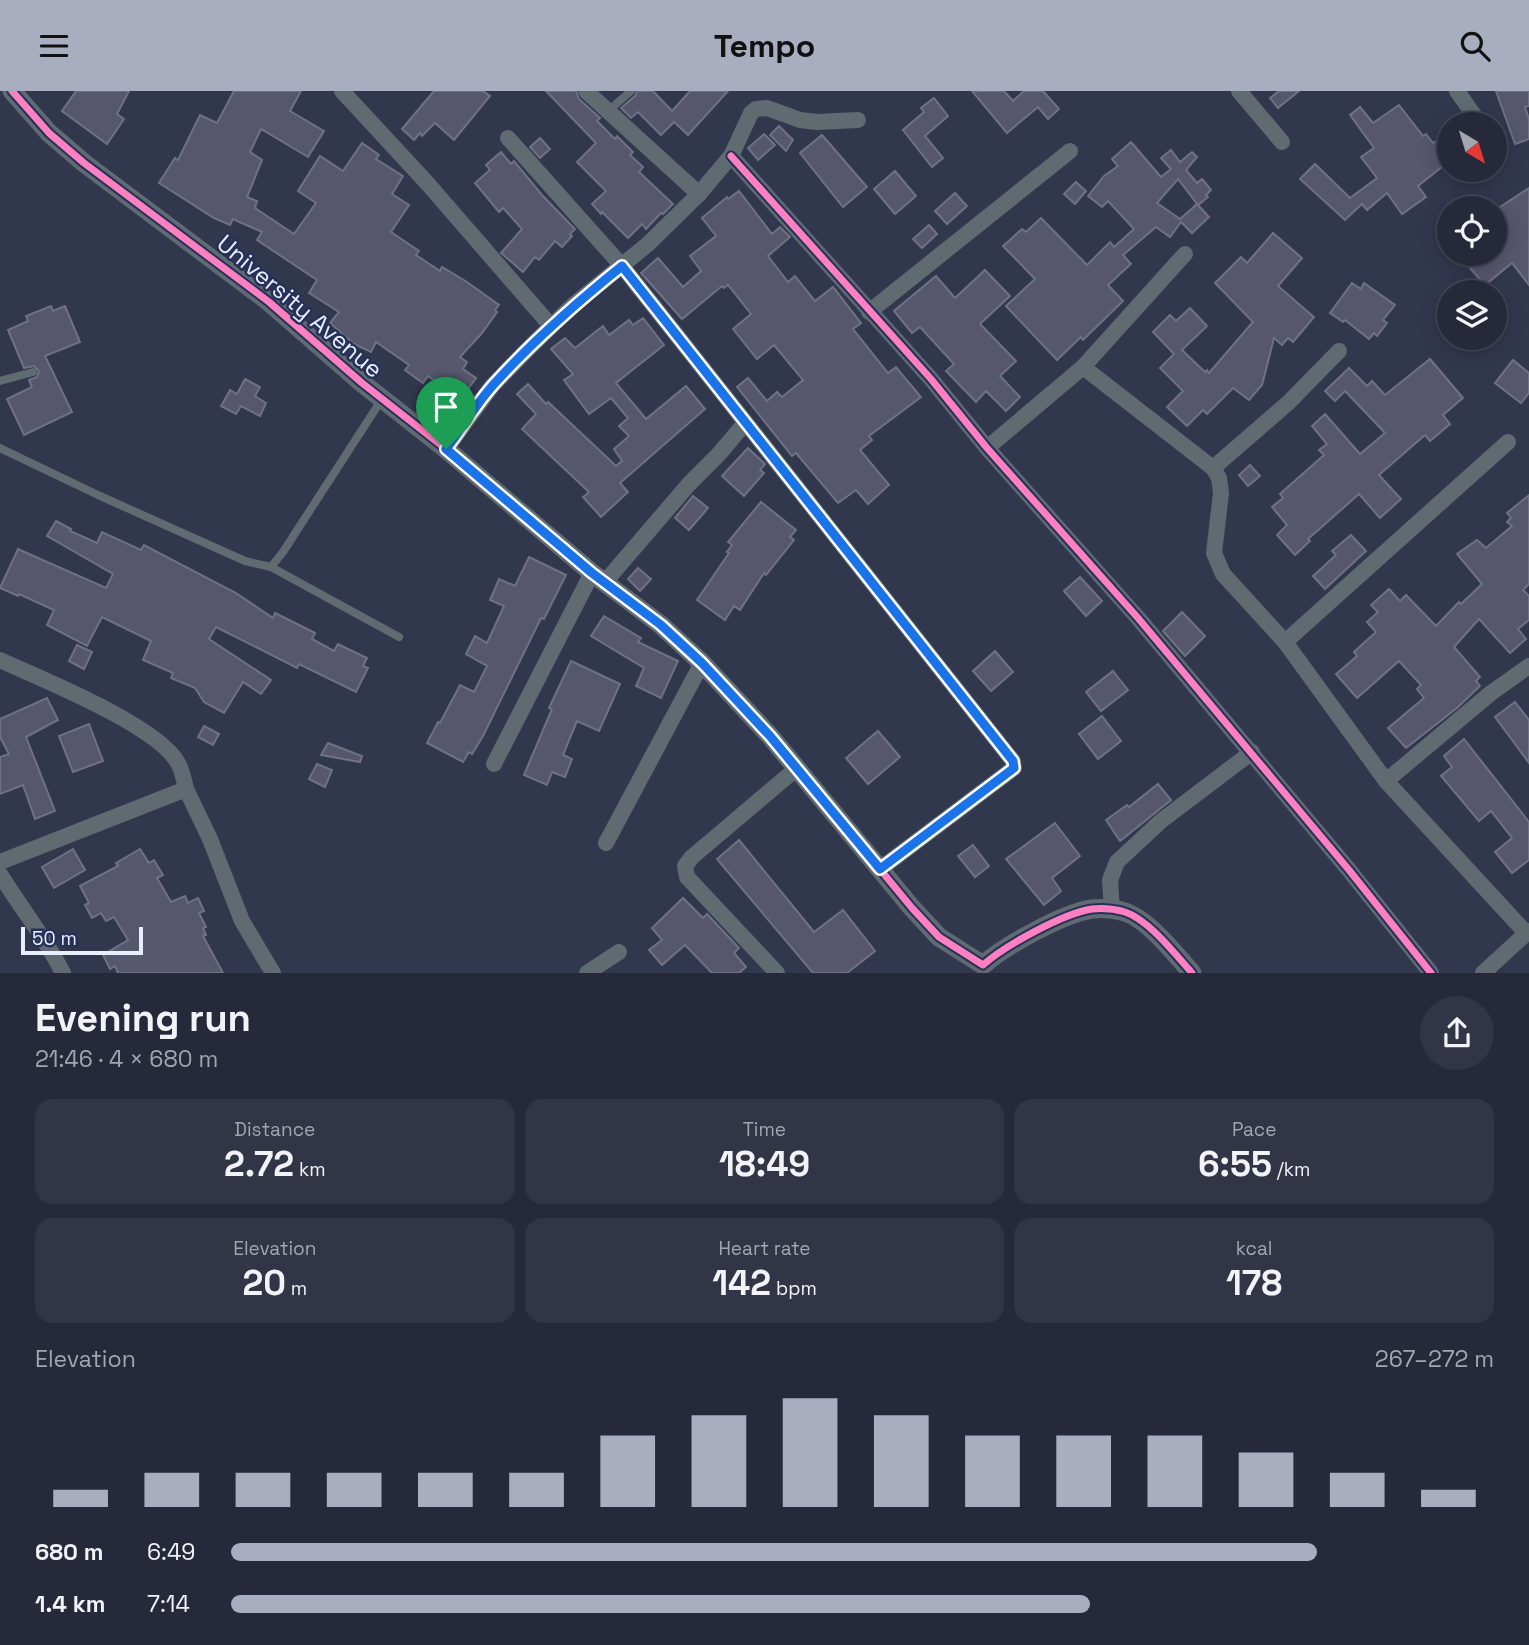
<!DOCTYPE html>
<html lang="en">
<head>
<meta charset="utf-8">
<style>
  body { margin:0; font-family:"Space Grotesk",sans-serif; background:#313545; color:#f1f3f6; height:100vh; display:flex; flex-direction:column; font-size:26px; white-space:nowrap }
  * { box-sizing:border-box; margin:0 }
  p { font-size:23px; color:#a3a6af }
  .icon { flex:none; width:38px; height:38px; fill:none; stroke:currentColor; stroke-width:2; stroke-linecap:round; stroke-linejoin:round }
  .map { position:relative; height:882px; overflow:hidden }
  .details { display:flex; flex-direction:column; background:#25293a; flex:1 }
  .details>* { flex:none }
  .needle { width:46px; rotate:142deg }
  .fabs { position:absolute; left:1437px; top:21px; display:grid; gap:14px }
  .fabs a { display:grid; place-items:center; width:70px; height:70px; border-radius:50%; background:#25293a; box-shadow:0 4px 18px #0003,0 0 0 2px #424554; font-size:35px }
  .scale { position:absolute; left:21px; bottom:18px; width:122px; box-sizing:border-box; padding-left:7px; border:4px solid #e8eefd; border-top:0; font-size:19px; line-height:24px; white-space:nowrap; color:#e8eefd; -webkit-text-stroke:5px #253159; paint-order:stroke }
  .pin { position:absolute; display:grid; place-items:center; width:60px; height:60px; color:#fff; margin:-72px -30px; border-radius:50% 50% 50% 0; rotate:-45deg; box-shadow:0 0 7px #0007 }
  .pin .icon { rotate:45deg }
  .round { display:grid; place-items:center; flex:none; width:74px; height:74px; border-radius:37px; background:#313545 }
  .headline { display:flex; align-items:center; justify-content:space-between; height:119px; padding:0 35px }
  h1 { font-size:38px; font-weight:700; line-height:52px }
  .figures { display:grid; grid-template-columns:repeat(3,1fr); gap:10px; height:119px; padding:7px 35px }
  .figures div { display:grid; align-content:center; border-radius:18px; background:#313545; text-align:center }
  .figures b { font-size:35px; font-weight:700 }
  .figures small { font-size:19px; font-weight:400 }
  .figures p { font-size:19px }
  .chart { height:196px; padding:14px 35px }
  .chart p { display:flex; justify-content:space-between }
  .chart svg { width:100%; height:126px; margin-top:7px; stroke:#a8aebf; stroke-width:6 }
  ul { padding:0 35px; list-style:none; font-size:23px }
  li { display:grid; grid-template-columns:112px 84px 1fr; align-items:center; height:52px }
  li i { height:18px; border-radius:9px; background:#a8aebf }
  header { display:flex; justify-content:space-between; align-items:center; height:91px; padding:0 35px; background:#a8aebf; color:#111; font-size:32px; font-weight:700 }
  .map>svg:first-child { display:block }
  .building { fill:#56576d; stroke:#6f7184; stroke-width:2 }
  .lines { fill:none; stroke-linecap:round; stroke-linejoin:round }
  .service { stroke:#5f6b71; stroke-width:8 }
  .minor { stroke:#5f6b71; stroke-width:16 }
  .tertiary { stroke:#5f6b71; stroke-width:19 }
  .cycleway-casing { stroke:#253159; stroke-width:11 }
  .cycleway { stroke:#ff80c0; stroke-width:7 }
  .route-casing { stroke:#fff; stroke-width:14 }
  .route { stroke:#1a73e8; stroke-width:9 }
  .labels { text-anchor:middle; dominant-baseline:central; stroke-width:5; stroke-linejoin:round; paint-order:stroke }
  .street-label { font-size:24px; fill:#e8eefd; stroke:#253159 }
</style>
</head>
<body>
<header><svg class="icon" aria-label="menu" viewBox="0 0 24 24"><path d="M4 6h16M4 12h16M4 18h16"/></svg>Tempo<svg class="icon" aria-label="search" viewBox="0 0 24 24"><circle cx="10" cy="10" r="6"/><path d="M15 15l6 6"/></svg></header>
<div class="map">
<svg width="1529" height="882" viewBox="0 0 1529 882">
  <rect width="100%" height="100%" fill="#31374d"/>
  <!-- building -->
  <g class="building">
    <path d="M76,0H129L117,23L124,28L107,53L62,20Z"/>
    <path d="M234,0H301L290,20L324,40L308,66L261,38L250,61L262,69L247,106L257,110L255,117L294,143L316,112L298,100L320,65L343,80L362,52L379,64L376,68L403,85L392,103L409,114L391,141L419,160L416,164L440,180L442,176L467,191L499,214L495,219L497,221L482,242L460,266L467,271L463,278L476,287L460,309L428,285L423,292L405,279L409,274L376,251L371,261L354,253L330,232L339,221L309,202L317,189L257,149L262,141L233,128L230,134L214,127L159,92L175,67L178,69L200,24L217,32Z"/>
    <path d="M434,0H483L490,5L454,49L435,32L422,45L420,42L414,49L402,38Z"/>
    <path d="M546,0H576L579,8L600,27L597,30L615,48L617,45L633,61L630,64L643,76L639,81L673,113L663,123L661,122L646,138L642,133L628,147L602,121L601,123L592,113L606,100L577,71L596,52Z"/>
    <path d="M637,0H653L672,20L690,0H728L688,44L674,31L661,44L638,21L631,27L621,17L635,5Z"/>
    <path d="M972,0H1004L1013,10L1024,0H1043L1059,18L1048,28L1038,16L1007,42Z"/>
    <path d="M1279,0H1299L1278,17L1270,7Z"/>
    <path d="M1496,0H1529V15L1525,16L1529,28V48L1515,53Z"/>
    <path d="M934,7L948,25L925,45L943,67L932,76L903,39L924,21L921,17Z"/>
    <path d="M1399,14L1423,45L1426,43L1433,52L1439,48L1447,59L1442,63L1448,71L1418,95L1426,106L1402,123L1387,102L1367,119L1362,113L1345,129L1300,88L1315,73L1350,107L1377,87L1361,66L1374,57L1350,24L1360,16L1373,32Z"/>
    <path d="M779,35L793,49L786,60L770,44Z"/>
    <path d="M764,43L775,54L758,69L748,57Z"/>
    <path d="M822,44L867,96L843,116L800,62Z"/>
    <path d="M540,47L550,58L540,67L530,56Z"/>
    <path d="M1131,51L1161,86L1171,78L1161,67L1171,59L1180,71L1192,61L1197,66L1186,79L1197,92L1202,88L1211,99L1206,104L1208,106L1198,114L1178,88L1157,112L1180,128L1197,113L1209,126L1192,142L1181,131L1170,146L1156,136L1123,164L1131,173L1108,194L1123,210L1083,249L1081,246L1057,269L1006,215L1035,188L1003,155L1022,138L1026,141L1041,127L1087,174L1110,151L1114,156L1134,138L1108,110L1102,116L1088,105L1104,85L1118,75L1112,68Z"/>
    <path d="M501,61L511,73L514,70L542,104L575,138L570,143L572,145L562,156L555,150L539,169L535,166L523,181L501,162L522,138L503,117L499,121L475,92L490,79L486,74Z"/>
    <path d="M895,80L916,105L895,123L874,98Z"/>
    <path d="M1076,91L1086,100L1075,113L1064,103Z"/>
    <path d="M1529,97V194L1512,172L1485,194L1470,177L1487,163H1494V120Z"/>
    <path d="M739,100L772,143L780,136L790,146L768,165L788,191L795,185L815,210L833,196L861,232L853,238L888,282L896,276L921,306L869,345L872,349L860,359L889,394L868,413L856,399L838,412L796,362L792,365L737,296L748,287L767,310L777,301L782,306L803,289L774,254L757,268L733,238L751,223L728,194L724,197L722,195L682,228L641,182L658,167L683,196L701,180L690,165L716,145L702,127L727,106L728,108Z"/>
    <path d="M955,102L967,115L947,133L935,120Z"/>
    <path d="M929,134L937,143L922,157L913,148Z"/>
    <path d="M1273,142L1302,167L1278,195L1314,226L1293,251L1288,247L1282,254L1274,247L1262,294L1249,309L1233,297L1207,323L1203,319L1187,335L1167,316L1183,300L1160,277L1174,263L1153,241L1170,224L1176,230L1190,217L1207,235L1182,259L1205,281L1207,279L1209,282L1253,231L1215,192L1241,166L1247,172Z"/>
    <path d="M985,179L1010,205L980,233L1016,270L1000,285L1020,306L1006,320L986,300L976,311L946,280L954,273L920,236L912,242L894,220L936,185L955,207Z"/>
    <path d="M1352,192L1361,198L1364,192L1395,214L1383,229L1387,232L1377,245L1374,242L1369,248L1345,229L1343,231L1330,222Z"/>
    <path d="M51,215L53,220L65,215L80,251L45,265L72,321L24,344L7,308L32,296L29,289L37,286L39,280L34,275L24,277L8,239L28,230L26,225Z"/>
    <path d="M643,227L664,254L616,292L646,328L686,295L705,318L620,392L628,401L601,426L583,406L589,401L522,338L536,323L517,303L528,293L546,313L548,311L616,375L622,370L614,358L629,345L619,335L628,327L611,307L589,323L564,289L573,283L551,258L565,247L575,257L603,235L609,244L629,229L633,234Z"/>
    <path d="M1430,268L1463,307L1443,324L1450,333L1430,350L1425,344L1379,384L1401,408L1380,427L1359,403L1308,448L1310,450L1295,464L1277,444L1287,434L1272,416L1283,407L1280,403L1324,364L1319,359L1327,353L1312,335L1325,323L1360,363L1385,342L1345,300L1335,310L1325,300L1349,277L1367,295L1372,290L1385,304Z"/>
    <path d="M1513,269L1529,282V302L1521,312L1495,292Z"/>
    <path d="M245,288L260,296L255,305L266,312L260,325L241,315L236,323L221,315L230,299L237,303Z"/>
    <path d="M748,357L765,373L760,379L764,382L744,405L722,385Z"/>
    <path d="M1250,374L1260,385L1248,395L1239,384Z"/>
    <path d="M1529,404V493L1523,499L1529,505V529L1518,538L1526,548L1510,562L1479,528L1454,556L1480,586L1476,590L1480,595L1457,617L1406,657L1388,637L1424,607L1417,598L1421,594L1399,570L1357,607L1336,583L1357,565L1354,561L1376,541L1367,531L1378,521L1371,514L1389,498L1400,510L1406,504L1436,535L1459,511L1461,513L1482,493L1457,463L1477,449L1486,457L1512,435L1507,431L1511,427L1507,422Z"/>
    <path d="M693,405L708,417L689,439L675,427Z"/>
    <path d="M761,411L796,439L790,446L794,449L766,484L764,482L740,519L734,515L725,529L697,509L729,462L727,461L732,454L728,451Z"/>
    <path d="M56,430L71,438L70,440L97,452L102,441L141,459L144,454L236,502L273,527L275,522L315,542L312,548L334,560L338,553L367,567L363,575L368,577L356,601L299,573L297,577L216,536L209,548L271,589L261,603L243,591L224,622L204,611L195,597L171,587L173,582L143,569L151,550L102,526L87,555L47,534L54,519L19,503L18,505L0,497L18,458L106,497L113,483L47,445Z"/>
    <path d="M1351,444L1366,460L1325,498L1313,485L1336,464L1332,460Z"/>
    <path d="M529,466L566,484L544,528L541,527L483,645L472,663L469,661L463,671L427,652L438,631L440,632L460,594L474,601L487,575L466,563L475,545L487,552L504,515L490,509L499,488L515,495Z"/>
    <path d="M638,477L651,488L640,500L628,488Z"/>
    <path d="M1080,486L1102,510L1086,525L1064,500Z"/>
    <path d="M1182,521L1205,545L1185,565L1163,540Z"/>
    <path d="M604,525L641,547L638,551L678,570L661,607L636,595L644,577L591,545Z"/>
    <path d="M77,554L92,561L84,578L69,570Z"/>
    <path d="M995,560L1013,581L991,600L973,580Z"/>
    <path d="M571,570L620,593L599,640L577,630L563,664L572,668L565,686L552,681L547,694L524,684L552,618L549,617Z"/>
    <path d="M1113,580L1128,599L1101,620L1086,601Z"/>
    <path d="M47,607L58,629L26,646L55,720L35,728L23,694L0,703V666L9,663L0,646V628Z"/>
    <path d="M1515,611L1529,629V672L1495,626Z"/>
    <path d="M1102,625L1121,650L1098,668L1079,643Z"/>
    <path d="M89,633L103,670L73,681L59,645Z"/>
    <path d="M204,635L219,643L213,654L198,646Z"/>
    <path d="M878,640L900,666L868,693L846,667Z"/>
    <path d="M1464,648L1529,731V769L1512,782L1495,761L1512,747L1491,720L1479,730L1441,685L1452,676L1444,665Z"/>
    <path d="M328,652L362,665L360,671L321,664Z"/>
    <path d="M317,673L332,679L325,696L309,688Z"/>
    <path d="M1158,693L1171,709L1120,750L1106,729L1127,714L1129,716Z"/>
    <path d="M1055,732L1080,765L1052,787L1061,800L1044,814L1006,768Z"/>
    <path d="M739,749L814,841L843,819L875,860L847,882H813L717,768Z"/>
    <path d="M973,754L989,775L975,786L958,765Z"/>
    <path d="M73,758L85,779L54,797L42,776Z"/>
    <path d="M140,758L149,772L154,769L163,784L157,787L171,811L185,805L188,812L198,807L204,820L199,822L206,836L203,837L206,844L203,845L223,882H118L115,875L110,878L103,864L128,849L114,826L106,830L101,822L92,827L85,814L89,812L80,795L118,775L116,772Z"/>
    <path d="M683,807L703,827L707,823L739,857L734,862L746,876L739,882H712L685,854L662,874L649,859L662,849L652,837Z"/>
  </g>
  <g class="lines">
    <!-- service -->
    <g class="service">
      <path d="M608,20L631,0"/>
      <path d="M0,290L33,281"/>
      <path d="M0,357L98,404L245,470L271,476L283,461L382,308"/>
      <path d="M271,476L399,546"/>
    </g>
    <!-- minor -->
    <g class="minor">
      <path d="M342,0L428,93L551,235"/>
      <path d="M586,0L699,103"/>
      <path d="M1239,0L1282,51"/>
      <path d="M1457,0L1476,27"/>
      <path d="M508,47L622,175L1013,670L1014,677L880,778"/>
      <path d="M731,65L931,288L987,357L1138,527L1349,779L1431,882"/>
      <path d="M869,221L1070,60"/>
      <path d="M1083,276L1213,377L1219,387L1221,402L1214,462L1223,483L1285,551L1386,690L1527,843"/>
      <path d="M987,357L1083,276L1185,163"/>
      <path d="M446,358L492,295L530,256L571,216L648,153L699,103L731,65L751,22L756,18L767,17L800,29L817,31L858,29"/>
      <path d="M1213,377L1288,312L1339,260"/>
      <path d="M605,491L689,393L719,363L745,332"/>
      <path d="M1285,551L1508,351"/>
      <path d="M0,569C41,588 157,634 178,672C182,679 184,689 186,698"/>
      <path d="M494,673L592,482"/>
      <path d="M1386,690L1491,602L1529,575"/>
      <path d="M606,752L702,572"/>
      <path d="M0,771L186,698L210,748L242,830L273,882"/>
      <path d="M0,783C21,817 45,847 63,882"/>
      <path d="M1112,818L1110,789L1117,771L1161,730L1252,661"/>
      <path d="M587,882L619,861"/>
      <path d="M777,882L687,786L685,775L692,766L796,678"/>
      <path d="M1483,882L1529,840"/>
    </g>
    <!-- tertiary -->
    <path class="tertiary" d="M12,0L49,42L84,72L269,211L362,292L446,358L592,482L661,534L702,572L770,645L912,817L939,846L983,874C1004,855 1064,822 1092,818C1102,817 1115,818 1125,821C1149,829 1175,863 1192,882"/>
    <defs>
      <g id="cycleway">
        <path d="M12,0L49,42L84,72L269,211L362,292L446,358L592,482L661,534L702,572L770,645L912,817L939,846L983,874C1004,855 1064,822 1092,818C1102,817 1115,818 1125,821C1149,829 1175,863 1192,882"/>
        <path d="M731,65L931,288L987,357L1138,527L1349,779L1431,882"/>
      </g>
    </defs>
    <!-- cycleway casing -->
    <use href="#cycleway" class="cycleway-casing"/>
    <!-- cycleway -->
    <use href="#cycleway" class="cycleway"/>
  </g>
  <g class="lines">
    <defs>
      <path id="route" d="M622,175L1013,670L1014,677L880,778L770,645L702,572L661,534L592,482L446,358C462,337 476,313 494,293C533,250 576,212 622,175Z"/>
    </defs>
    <!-- route casing -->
    <use href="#route" class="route-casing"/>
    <!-- route -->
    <use href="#route" class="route"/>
  </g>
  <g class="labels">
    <!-- street labels -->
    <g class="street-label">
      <text transform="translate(300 215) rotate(40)">University Avenue</text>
    </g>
  </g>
</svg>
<div class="fabs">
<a><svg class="needle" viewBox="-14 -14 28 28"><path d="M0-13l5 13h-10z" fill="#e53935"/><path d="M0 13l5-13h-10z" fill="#a3a6af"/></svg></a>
<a><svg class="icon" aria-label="locate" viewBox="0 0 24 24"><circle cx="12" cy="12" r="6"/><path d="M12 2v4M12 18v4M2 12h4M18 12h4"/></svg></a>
<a><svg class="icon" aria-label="layers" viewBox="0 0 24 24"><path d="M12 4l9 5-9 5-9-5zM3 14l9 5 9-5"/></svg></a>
</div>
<div class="scale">50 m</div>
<div class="pin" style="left:446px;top:358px;background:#1e9e55"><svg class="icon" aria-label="arrive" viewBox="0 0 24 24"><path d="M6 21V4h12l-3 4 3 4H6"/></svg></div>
</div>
<section class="details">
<div class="headline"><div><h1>Evening run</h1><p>21:46 · 4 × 680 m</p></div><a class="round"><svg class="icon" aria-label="share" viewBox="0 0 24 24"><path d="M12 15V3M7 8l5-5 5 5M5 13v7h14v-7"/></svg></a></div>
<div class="figures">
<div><p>Distance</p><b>2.72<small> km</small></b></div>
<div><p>Time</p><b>18:49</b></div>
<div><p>Pace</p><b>6:55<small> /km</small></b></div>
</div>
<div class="figures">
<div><p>Elevation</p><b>20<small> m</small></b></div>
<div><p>Heart rate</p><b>142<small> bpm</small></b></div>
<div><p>kcal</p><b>178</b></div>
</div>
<div class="chart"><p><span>Elevation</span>267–272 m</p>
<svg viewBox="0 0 160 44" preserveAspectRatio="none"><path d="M5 44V38M15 44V32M25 44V32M35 44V32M45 44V32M55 44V32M65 44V19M75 44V12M85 44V6M95 44V12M105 44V19M115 44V19M125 44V19M135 44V25M145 44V32M155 44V38"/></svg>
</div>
<ul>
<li><b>680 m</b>6:49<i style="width:86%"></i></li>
<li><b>1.4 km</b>7:14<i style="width:68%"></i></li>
</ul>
</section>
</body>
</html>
